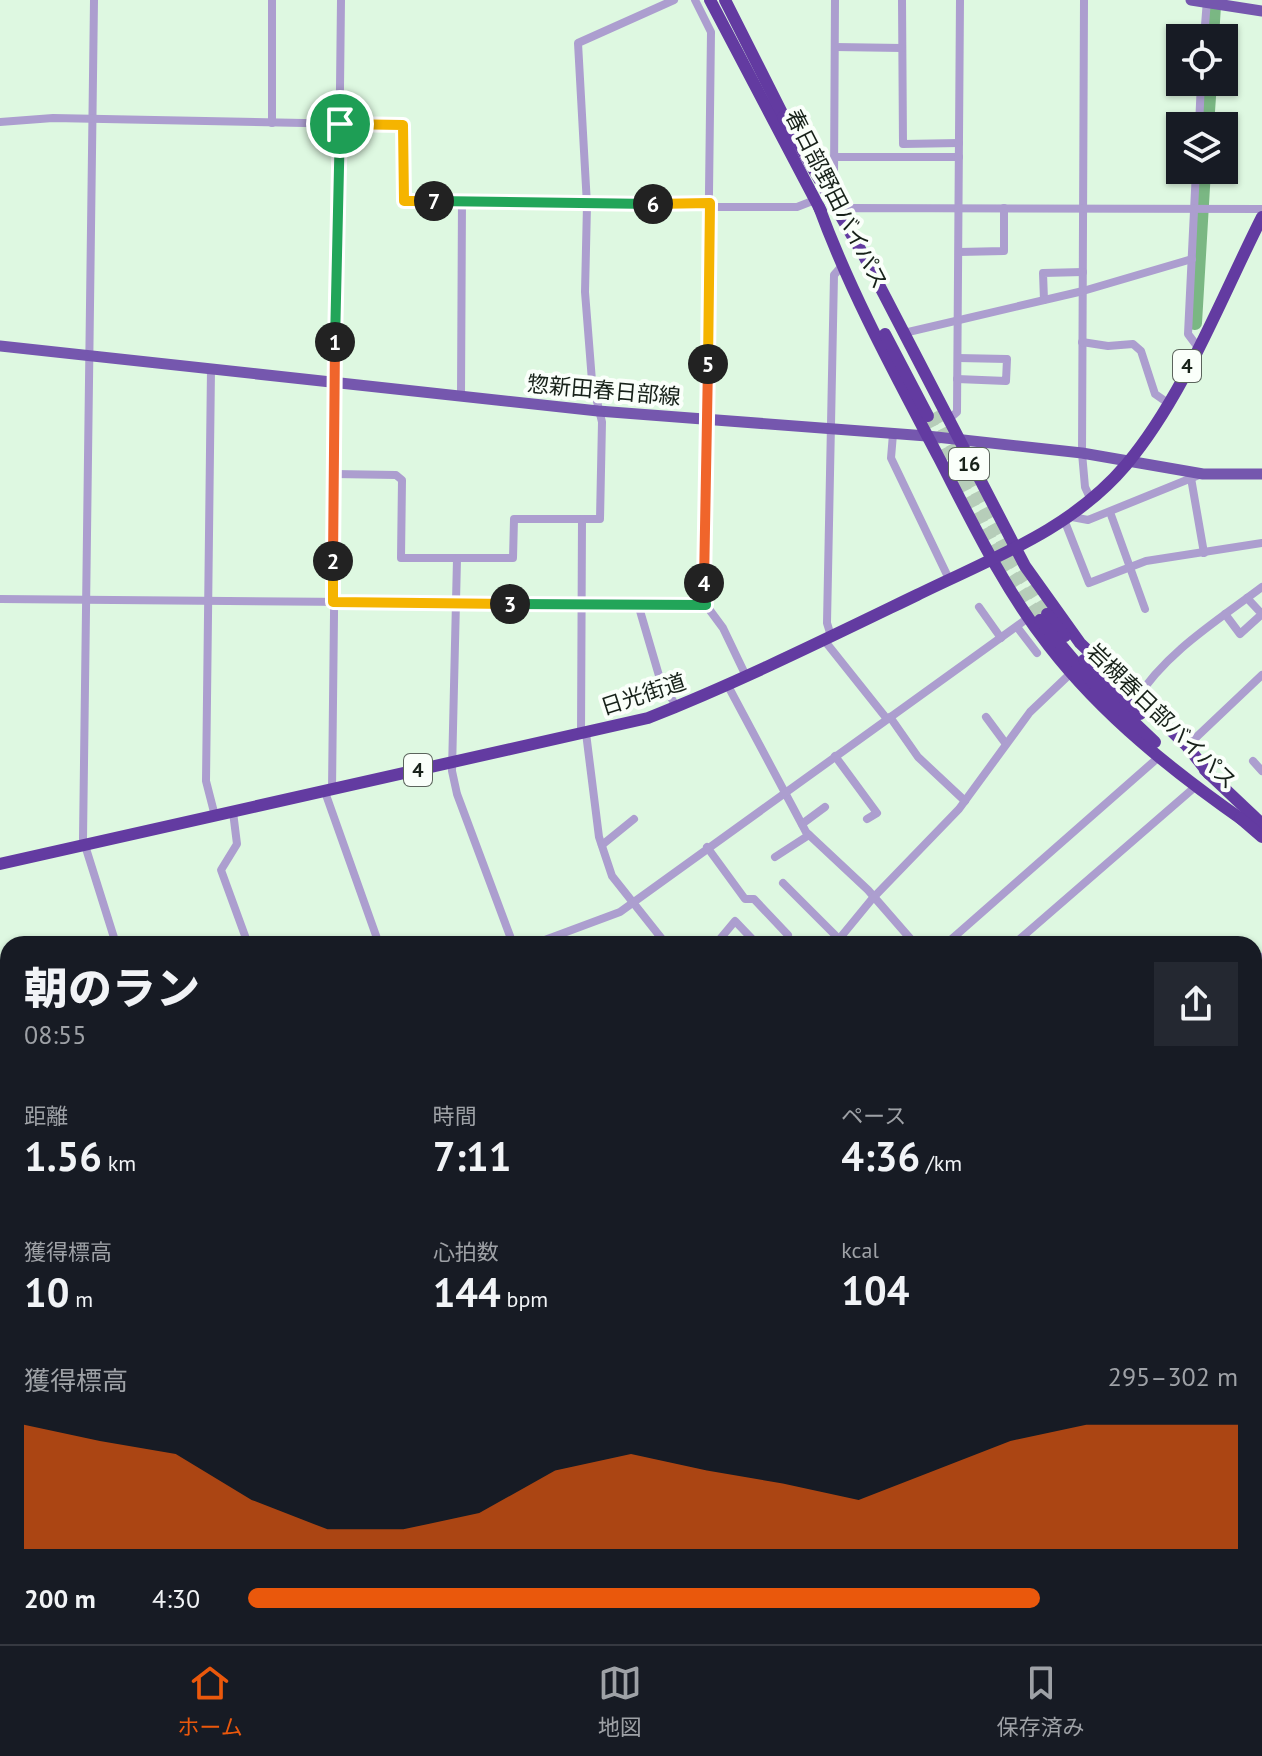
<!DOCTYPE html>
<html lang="ja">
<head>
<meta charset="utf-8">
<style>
  body { margin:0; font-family:"PT Sans","Noto Sans JP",sans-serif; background:#242831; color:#f1f3f6; height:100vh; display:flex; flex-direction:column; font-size:30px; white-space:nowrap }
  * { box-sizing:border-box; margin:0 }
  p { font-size:26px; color:#9ea1a6 }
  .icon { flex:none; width:44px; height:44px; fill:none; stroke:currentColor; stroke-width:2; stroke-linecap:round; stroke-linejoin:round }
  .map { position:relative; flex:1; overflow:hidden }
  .drawer { position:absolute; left:0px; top:936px; width:1262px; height:708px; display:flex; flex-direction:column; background:#171b24; border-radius:24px 24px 0 0; box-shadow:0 2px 6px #0004 }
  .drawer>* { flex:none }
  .fabs { position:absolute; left:1166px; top:24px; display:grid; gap:16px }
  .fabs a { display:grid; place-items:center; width:72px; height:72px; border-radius:0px; background:#171b24; box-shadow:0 2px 6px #0004; font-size:40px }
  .pin { position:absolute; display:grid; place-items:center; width:68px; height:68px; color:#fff; margin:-34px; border:4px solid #fff; border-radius:50%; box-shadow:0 2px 8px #0007 }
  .km { position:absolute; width:40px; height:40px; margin:-20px; border-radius:50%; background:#222; color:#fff; font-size:22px; line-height:40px; text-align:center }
  .round { display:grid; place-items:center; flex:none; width:84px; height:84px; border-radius:0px; background:#242831 }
  .headline { display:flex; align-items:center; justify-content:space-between; height:136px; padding:0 24px }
  h1 { font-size:44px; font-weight:800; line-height:60px }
  .figures { display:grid; grid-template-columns:repeat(3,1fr); gap:12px; height:136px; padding:8px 24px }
  .figures div { display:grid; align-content:center }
  .figures b { font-size:40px; font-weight:800 }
  .figures small { font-size:22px; font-weight:400 }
  .figures p { font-size:22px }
  .chart { height:224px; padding:16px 24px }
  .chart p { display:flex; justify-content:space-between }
  .chart svg { width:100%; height:144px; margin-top:8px; fill:#ea580c; opacity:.7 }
  ul { padding:0 24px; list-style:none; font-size:26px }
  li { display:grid; grid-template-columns:128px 96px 1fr; align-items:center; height:60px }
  li i { height:20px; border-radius:10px; background:#ea580c }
  .dock { display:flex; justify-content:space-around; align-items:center; height:112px; border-top:2px solid #363941; background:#171b24; font-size:22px; color:#9ea1a6 }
  .dock a { display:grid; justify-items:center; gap:4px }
  .dock .selected { color:#ea580c }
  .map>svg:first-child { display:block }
  .green { fill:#a8d0ad }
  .water { fill:#7ab783 }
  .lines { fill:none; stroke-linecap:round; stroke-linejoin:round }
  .river { stroke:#7ab783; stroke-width:14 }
  .highway-tunnel { stroke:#b6cdb9; stroke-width:12; stroke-dasharray:12 6; stroke-linecap:butt }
  .minor { stroke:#ac9ecf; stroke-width:8 }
  .major { stroke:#7557ae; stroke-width:11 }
  .highway { stroke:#633ba1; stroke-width:12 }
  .rail-casing { stroke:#6d7e6f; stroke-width:5 }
  .rail { stroke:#fafffa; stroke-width:2; stroke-dasharray:6; stroke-linecap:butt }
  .split-1-casing { stroke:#fff; stroke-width:16 }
  .split-2-casing { stroke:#fff; stroke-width:16 }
  .split-3-casing { stroke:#fff; stroke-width:16 }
  .split-4-casing { stroke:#fff; stroke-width:16 }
  .split-5-casing { stroke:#fff; stroke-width:16 }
  .split-6-casing { stroke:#fff; stroke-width:16 }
  .split-7-casing { stroke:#fff; stroke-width:16 }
  .split-8-casing { stroke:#fff; stroke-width:16 }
  .split-1 { stroke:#22a559; stroke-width:10 }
  .split-2 { stroke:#f0652b; stroke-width:10 }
  .split-3 { stroke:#f5b400; stroke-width:10 }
  .split-4 { stroke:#22a559; stroke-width:10 }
  .split-5 { stroke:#f0652b; stroke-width:10 }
  .split-6 { stroke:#f5b400; stroke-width:10 }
  .split-7 { stroke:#22a559; stroke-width:10 }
  .split-8 { stroke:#f5b400; stroke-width:10 }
  .labels { text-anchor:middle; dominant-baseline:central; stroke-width:8; stroke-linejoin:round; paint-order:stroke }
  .shield { fill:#fafffa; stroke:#5b645c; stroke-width:2 }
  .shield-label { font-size:20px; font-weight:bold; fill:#172119 }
  .street-label { font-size:22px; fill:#172119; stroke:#fafffa }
</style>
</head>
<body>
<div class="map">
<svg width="1262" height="1644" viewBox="0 0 1262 1644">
  <rect width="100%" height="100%" fill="#def8e1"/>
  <!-- green -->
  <path class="green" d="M0,1489L8,1492V1636H197L200,1644H0Z"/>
  <!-- water -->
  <path class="water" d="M1262,1019V1108L1254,1118V1030Z"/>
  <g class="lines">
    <!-- river -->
    <g class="river">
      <path d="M1212,38L1214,5"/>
      <path d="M1207,126L1210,82"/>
      <path d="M1195,323L1204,170"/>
      <path d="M324,1644L337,1636"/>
      <path d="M661,1644L663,1636"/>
    </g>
    <!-- highway-tunnel -->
    <g class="highway-tunnel">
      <path d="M935,412L1006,549L1047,614"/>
      <path d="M928,416L1000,557L1040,620"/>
    </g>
    <!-- minor -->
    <g class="minor">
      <path d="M94,0L83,839L116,944"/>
      <path d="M695,0L711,32L704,592L706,605L723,628L746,676"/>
      <path d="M902,0L903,144L959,143"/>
      <path d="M1084,0L1082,453L1085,487L1091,500"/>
      <path d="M1204,38L1207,0"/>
      <path d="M835,47L902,48"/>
      <path d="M0,122L53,118L403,125L404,201L710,203"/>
      <path d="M272,123V0"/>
      <path d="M1199,126L1201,82"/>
      <path d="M834,157H959"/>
      <path d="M1196,170L1188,334L1197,346"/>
      <path d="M829,194L834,179L835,0"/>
      <path d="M710,207H797L815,200"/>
      <path d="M839,211L848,208L1262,209"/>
      <path d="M959,252L1004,251V208"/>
      <path d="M1044,300L1043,273L1083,272"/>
      <path d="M904,333L1083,291L1192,259"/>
      <path d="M1082,342L1108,346L1133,344L1141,351L1155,394L1168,403"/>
      <path d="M211,369L206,781L215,816"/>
      <path d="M957,379L1006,381L1007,359L958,358"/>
      <path d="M461,396L462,200"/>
      <path d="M948,420L957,412L960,0"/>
      <path d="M893,434L891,458L949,579"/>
      <path d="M334,474L396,475L402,480L401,558H513L514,519H600L602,422L592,381L585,292L587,205L578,43L674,0"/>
      <path d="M1191,478L1204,553"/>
      <path d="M1110,512L1145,609"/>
      <path d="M1072,517L1088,520L1199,475"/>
      <path d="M1065,522L1089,583L1146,561L1262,543"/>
      <path d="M457,559L452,771L457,794L513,944"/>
      <path d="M0,599L706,605"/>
      <path d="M638,604L660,679L676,706"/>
      <path d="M979,607L1001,638"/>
      <path d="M1225,614L1240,634L1262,614L1247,598"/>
      <path d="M1017,627L1037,653"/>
      <path d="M831,636L827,623L834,275L841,267"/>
      <path d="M824,640L887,719"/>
      <path d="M727,684L806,832L868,890L915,944"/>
      <path d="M1136,700C1166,652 1217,621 1262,587"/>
      <path d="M890,717L918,757L965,801"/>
      <path d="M986,717L1006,744"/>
      <path d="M586,733L599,837L612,876L666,944"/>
      <path d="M581,734L582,519"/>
      <path d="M1187,746L1262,675"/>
      <path d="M835,756L877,813L867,819"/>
      <path d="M1253,761L1262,771"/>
      <path d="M332,790L341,0"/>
      <path d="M325,792L379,944"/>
      <path d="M233,812L237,844L221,870L248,944"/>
      <path d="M802,824L825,807"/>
      <path d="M602,845L634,819"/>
      <path d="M707,847L745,899H754L788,935"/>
      <path d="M775,857L809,835"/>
      <path d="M783,883L839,939"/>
      <path d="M534,944L620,912L1028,618"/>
      <path d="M723,944L720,939L735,921L757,944"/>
      <path d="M835,944L872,899L959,809L1030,712L1071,673"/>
      <path d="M946,944L1160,756"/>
      <path d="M1014,944L1195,787"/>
      <path d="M1254,969L1262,957"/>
      <path d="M0,988L8,1010"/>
      <path d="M0,1134L8,1131"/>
      <path d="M1254,1245L1262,1251"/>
      <path d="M0,1362L4,1374"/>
      <path d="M1254,1397L1262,1392"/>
      <path d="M0,1439L8,1441"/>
      <path d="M1254,1446L1262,1441"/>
      <path d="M1254,1505L1262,1500"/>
      <path d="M1254,1543L1262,1551"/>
      <path d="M1254,1570L1262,1565"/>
      <path d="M964,1636L966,1644"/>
      <path d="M1061,1636L1070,1644"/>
      <path d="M98,1644L100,1636"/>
      <path d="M212,1644L234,1636"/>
      <path d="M934,1644L946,1636"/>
      <path d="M1072,1644L1081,1636"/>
      <path d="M1179,1644L1184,1636"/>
    </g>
    <!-- major -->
    <g class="major">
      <path d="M1191,0L1262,11"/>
      <path d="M0,346L598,411L927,436L1082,453L1203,474H1262"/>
      <path d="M1254,1310L1262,1306"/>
      <path d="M450,1644L463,1636"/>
    </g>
    <!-- highway -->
    <g class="highway">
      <path d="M710,0L821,211"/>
      <path d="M725,0L786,121"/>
      <path d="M783,117L864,256L1025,566L1080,643L1187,746L1209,774"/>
      <path d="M819,207C851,294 896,376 939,458C972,522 1004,589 1049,646C1103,716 1175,773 1247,823"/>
      <path d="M885,334L928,416"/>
      <path d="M1047,614L1065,636"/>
      <path d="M1040,620L1094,684L1155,742"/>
      <path d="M1084,660L1140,714"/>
      <path d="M1205,770L1262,824"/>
      <path d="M1240,818L1262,837"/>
      <path d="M0,864L648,718C739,682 828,638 917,595C992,558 1070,531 1126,465C1184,396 1221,298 1262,217"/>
    </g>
    <defs>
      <g id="rail">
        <path d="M1254,1413L1262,1408"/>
        <path d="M1254,1433L1262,1428"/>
        <path d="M896,1644L908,1636"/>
        <path d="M916,1644L929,1636"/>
      </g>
    </defs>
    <!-- rail casing -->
    <use href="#rail" class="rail-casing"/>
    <!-- rail -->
    <use href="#rail" class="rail"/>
  </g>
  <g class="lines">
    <defs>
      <path id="split-1" d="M335,342L340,124"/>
      <path id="split-2" d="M333,561L335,342"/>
      <path id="split-3" d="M333,561V602L510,604"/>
      <path id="split-4" d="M510,604L706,605L704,583"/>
      <path id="split-5" d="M704,583L708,364"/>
      <path id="split-6" d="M653,204L710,203L708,364"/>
      <path id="split-7" d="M434,201L653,204"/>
      <path id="split-8" d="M340,124L403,125L404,201H434"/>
    </defs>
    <!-- split-1 casing -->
    <use href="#split-1" class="split-1-casing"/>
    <!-- split-2 casing -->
    <use href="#split-2" class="split-2-casing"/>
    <!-- split-3 casing -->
    <use href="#split-3" class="split-3-casing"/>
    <!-- split-4 casing -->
    <use href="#split-4" class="split-4-casing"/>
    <!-- split-5 casing -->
    <use href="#split-5" class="split-5-casing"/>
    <!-- split-6 casing -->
    <use href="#split-6" class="split-6-casing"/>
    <!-- split-7 casing -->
    <use href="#split-7" class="split-7-casing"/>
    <!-- split-8 casing -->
    <use href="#split-8" class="split-8-casing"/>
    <!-- split-1 -->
    <use href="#split-1" class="split-1"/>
    <!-- split-2 -->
    <use href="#split-2" class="split-2"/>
    <!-- split-3 -->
    <use href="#split-3" class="split-3"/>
    <!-- split-4 -->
    <use href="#split-4" class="split-4"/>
    <!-- split-5 -->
    <use href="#split-5" class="split-5"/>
    <!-- split-6 -->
    <use href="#split-6" class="split-6"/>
    <!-- split-7 -->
    <use href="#split-7" class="split-7"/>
    <!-- split-8 -->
    <use href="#split-8" class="split-8"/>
  </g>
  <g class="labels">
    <!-- shield labels -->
    <g class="shield">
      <rect x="1173" y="350" width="28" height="32" rx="6"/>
      <rect x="949" y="448" width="40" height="32" rx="6"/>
      <rect x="404" y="754" width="28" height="32" rx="6"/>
    </g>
    <g class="shield-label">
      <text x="1187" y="366">4</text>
      <text x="969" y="464">16</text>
      <text x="418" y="770">4</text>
    </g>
    <!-- street labels -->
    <g class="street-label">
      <text transform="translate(837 199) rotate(63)">春日部野田バイパス</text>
      <text transform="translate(604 390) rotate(5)">惣新田春日部線</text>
      <text transform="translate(643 694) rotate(-18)">日光街道</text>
      <text transform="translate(1162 716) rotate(44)">岩槻春日部バイパス</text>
    </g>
  </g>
</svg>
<div class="fabs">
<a><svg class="icon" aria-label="locate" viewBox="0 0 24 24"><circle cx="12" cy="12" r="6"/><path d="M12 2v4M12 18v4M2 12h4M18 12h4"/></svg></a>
<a><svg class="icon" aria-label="layers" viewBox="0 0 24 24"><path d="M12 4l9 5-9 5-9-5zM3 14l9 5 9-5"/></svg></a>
</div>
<div class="pin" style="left:340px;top:124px;background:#1e9e55"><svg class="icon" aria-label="arrive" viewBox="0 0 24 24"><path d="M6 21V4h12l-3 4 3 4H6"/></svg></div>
<b class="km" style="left:335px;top:342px">1</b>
<b class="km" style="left:333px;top:561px">2</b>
<b class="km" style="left:510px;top:604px">3</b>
<b class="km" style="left:704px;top:583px">4</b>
<b class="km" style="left:708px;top:364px">5</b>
<b class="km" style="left:653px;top:204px">6</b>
<b class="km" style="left:434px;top:201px">7</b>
<section class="drawer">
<div class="headline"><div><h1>朝のラン</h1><p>08:55</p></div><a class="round"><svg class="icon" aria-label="share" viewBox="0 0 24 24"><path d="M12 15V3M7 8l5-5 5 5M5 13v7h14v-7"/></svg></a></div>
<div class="figures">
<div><p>距離</p><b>1.56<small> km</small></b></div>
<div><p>時間</p><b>7:11</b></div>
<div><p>ペース</p><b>4:36<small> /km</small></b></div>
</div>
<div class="figures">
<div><p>獲得標高</p><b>10<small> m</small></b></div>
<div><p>心拍数</p><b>144<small> bpm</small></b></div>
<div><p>kcal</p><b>104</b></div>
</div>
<div class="chart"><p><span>獲得標高</span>295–302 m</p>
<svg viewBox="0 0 160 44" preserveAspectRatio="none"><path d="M0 44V6L10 11L20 15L30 29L40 38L50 38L60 33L70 20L80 15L90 20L100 24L110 29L120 20L130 11L140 6L150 6L160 6V44z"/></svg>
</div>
<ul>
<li><b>200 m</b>4:30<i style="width:80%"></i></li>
</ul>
</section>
</div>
<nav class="dock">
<a class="selected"><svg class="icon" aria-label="home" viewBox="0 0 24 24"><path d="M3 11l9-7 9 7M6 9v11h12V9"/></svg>ホーム</a>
<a><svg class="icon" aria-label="map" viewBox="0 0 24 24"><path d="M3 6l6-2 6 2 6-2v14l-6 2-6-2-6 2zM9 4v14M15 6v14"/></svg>地図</a>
<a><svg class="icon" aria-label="saved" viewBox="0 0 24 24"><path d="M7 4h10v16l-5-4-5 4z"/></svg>保存済み</a>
</nav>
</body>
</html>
